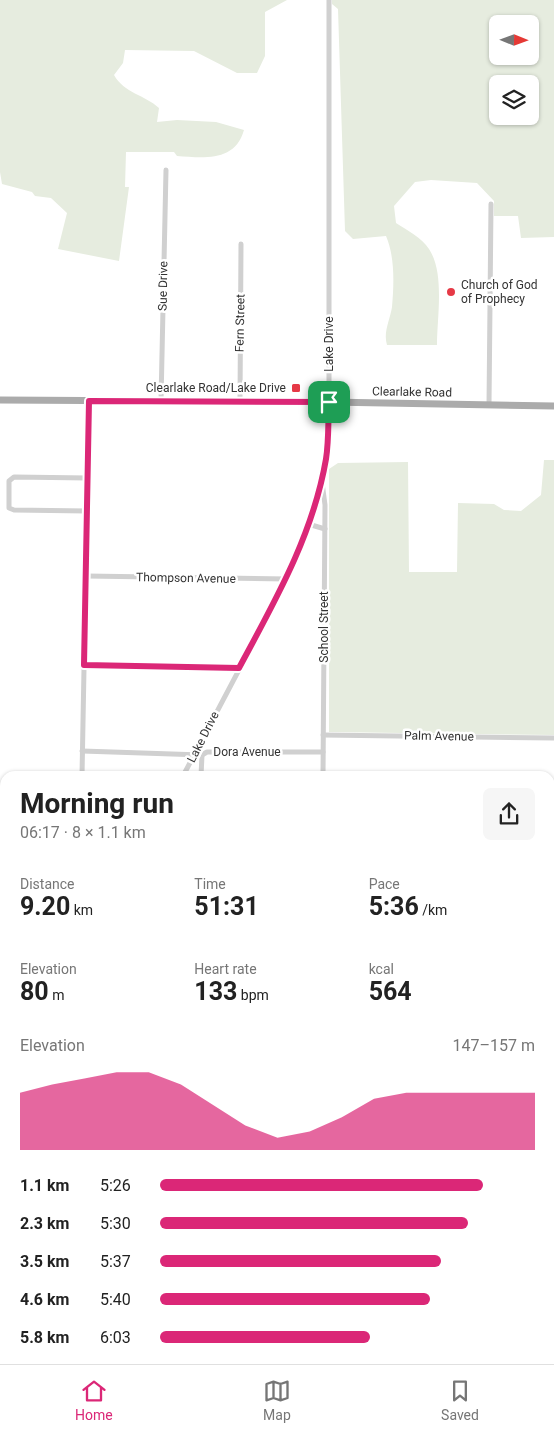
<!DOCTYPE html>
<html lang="en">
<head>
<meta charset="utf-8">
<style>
  body { margin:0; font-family:Roboto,sans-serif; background:#f6f6f6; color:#222; height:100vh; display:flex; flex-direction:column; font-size:19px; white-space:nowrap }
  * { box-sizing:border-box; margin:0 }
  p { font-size:16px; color:#767676 }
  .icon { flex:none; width:28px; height:28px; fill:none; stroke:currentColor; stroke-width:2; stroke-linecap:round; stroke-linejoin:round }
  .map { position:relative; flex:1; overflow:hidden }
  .sheet { position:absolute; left:0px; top:771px; width:555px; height:594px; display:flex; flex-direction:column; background:#fff; border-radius:15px 15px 0 0; box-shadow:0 1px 4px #0004 }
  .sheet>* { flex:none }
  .needle { width:32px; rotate:91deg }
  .fabs { position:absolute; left:489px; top:15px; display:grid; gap:10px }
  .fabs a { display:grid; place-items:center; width:50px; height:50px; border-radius:8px; background:#fff; box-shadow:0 1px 4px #0004; font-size:25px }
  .pin { position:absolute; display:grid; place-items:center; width:42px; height:42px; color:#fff; margin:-21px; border-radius:10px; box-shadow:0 2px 8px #0006 }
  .round { display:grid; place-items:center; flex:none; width:52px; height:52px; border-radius:8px; background:#f6f6f6 }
  .headline { display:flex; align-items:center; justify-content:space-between; height:85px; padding:0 20px }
  h1 { font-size:28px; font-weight:700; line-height:38px }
  .metrics { display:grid; grid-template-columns:repeat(3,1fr); gap:8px; height:85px; padding:5px 20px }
  .metrics div { display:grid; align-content:center }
  .metrics b { font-size:25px; font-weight:700 }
  .metrics small { font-size:14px; font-weight:400 }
  .metrics p { font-size:14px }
  .chart { height:140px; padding:10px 20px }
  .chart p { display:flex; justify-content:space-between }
  .chart svg { width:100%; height:90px; margin-top:5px; fill:#db2777; opacity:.7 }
  ul { padding:0 20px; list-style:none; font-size:16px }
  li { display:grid; grid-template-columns:80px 60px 1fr; align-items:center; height:38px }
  li i { height:12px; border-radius:6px; background:#db2777 }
  .menu { display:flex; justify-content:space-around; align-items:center; height:70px; border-top:1px solid #e0e0e0; background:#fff; font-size:14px; color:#767676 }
  .menu a { display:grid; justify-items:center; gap:2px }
  .menu .current { color:#db2777 }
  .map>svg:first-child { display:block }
  .green { fill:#e6ecdf; fill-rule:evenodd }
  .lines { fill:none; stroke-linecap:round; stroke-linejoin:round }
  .minor { stroke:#d0d0d0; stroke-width:5 }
  .major { stroke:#ababab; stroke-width:7 }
  .route-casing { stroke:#fff; stroke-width:10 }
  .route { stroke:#db2777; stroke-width:6 }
  .poi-dot { fill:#e63946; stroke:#fff; stroke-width:2 }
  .labels { text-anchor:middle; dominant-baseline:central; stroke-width:5; stroke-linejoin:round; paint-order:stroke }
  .poi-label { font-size:12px; fill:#333; stroke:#fff; text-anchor:start }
  .street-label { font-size:12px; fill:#333; stroke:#fff }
</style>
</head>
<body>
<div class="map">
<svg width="554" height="1364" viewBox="0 0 554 1364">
  <rect width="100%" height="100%" fill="#fff"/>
  <!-- green -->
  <g class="green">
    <path d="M0,0H287L265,12V56L257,73H237L194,51L125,50L123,63L114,75C124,93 145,95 159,108L157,122L177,120L216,122L244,130C235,162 204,158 177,156L174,152H126L125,187H129L119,261L58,249L67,213L51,198L35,196L32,192L2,184L0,172Z"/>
    <path d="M332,0H554V237L521,238L518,216H494V201L477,183L431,180L415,182L394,206L396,223C407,230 422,238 429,249C445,273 437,317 437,345H387C383,332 390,320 392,307C394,284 395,257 386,236L353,239L345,231L338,9L332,4ZM498,24H530V56H498ZM498,84H530V116H498Z"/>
    <path d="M544,460H554V735L329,732V469L338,463L408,462L409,572H457L458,503L494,504L504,510L521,511L541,495Z"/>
  </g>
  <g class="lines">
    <!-- minor -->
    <g class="minor">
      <path d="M161,401L166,170"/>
      <path d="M240,402L241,244"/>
      <path d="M489,405L491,204"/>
      <path d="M322,482L325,505L323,776"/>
      <path d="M87,511L14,510L9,508V481L14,477L88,478"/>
      <path d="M308,524L325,529"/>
      <path d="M86,576L287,579"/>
      <path d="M84,665L239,668"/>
      <path d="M323,735L554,738"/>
      <path d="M82,751L202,755L207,752H323"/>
      <path d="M82,776L89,401"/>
      <path d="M183,776L287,579L313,514L326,459L329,402V0"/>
      <path d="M201,776L202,755"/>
      <path d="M550,852H554"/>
      <path d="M550,966H554"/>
      <path d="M550,1073H554"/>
      <path d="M0,1109L5,1101"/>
      <path d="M550,1110H554"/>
      <path d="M0,1245H5"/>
      <path d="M550,1286L551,1173"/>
      <path d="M550,1329L554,1337"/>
      <path d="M72,1364V1360"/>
      <path d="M155,1364V1360"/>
      <path d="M236,1364V1360"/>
      <path d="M312,1364V1360"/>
      <path d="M416,1364V1360"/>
    </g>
    <!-- major -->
    <path class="major" d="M0,400L329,402L554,406"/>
  </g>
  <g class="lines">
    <defs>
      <path id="route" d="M89,401L329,402C328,421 329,440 326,459C313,535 275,601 239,668L84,665Z"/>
    </defs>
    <!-- route casing -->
    <use href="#route" class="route-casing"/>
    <!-- route -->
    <use href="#route" class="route"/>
  </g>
  <!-- markers -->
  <g class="poi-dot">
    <circle cx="451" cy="292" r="5"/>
    <rect x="291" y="383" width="10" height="10" rx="2.5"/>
  </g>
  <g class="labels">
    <!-- poi labels -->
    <g class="poi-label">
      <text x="461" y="285">Church of God<tspan x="461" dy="14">of Prophecy</tspan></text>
      <text x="286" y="388" text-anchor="end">Clearlake Road/Lake Drive</text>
    </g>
    <!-- street labels -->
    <g class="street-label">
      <text transform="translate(163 286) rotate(-89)">Sue Drive</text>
      <text transform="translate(240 323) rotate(-89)">Fern Street</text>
      <text transform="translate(329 344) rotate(-90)">Lake Drive</text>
      <text transform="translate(412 392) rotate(1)">Clearlake Road</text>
      <text transform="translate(186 578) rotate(1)">Thompson Avenue</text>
      <text transform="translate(324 627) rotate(-90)">School Street</text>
      <text transform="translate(439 736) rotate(1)">Palm Avenue</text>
      <text transform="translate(203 737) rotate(-63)">Lake Drive</text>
      <text x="247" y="752">Dora Avenue</text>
    </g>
  </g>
</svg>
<div class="fabs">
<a><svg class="needle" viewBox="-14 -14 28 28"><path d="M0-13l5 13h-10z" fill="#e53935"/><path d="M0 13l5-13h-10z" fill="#767676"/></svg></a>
<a><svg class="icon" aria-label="layers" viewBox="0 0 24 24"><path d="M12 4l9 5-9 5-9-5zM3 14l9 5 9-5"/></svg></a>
</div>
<div class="pin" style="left:329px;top:402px;background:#1e9e55"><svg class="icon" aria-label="arrive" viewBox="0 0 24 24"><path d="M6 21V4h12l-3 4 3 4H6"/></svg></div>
<section class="sheet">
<div class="headline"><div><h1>Morning run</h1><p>06:17 · 8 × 1.1 km</p></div><a class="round"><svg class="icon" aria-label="share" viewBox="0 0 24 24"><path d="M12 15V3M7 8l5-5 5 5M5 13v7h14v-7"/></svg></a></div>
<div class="metrics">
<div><p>Distance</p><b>9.20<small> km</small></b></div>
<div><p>Time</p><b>51:31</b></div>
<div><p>Pace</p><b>5:36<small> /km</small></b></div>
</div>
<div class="metrics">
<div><p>Elevation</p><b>80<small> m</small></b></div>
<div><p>Heart rate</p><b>133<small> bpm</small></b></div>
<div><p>kcal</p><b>564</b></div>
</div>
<div class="chart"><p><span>Elevation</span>147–157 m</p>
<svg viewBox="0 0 160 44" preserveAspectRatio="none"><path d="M0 44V16L10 12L20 9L30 6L40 6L50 12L60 22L70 32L80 38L90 35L100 28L110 19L120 16L130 16L140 16L150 16L160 16V44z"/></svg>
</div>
<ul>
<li><b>1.1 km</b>5:26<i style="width:86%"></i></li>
<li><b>2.3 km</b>5:30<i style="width:82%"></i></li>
<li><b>3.5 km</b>5:37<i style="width:75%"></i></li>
<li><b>4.6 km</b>5:40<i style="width:72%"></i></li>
<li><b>5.8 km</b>6:03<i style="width:56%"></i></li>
</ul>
</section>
</div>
<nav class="menu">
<a class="current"><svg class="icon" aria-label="home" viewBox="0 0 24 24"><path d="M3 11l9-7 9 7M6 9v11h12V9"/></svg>Home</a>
<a><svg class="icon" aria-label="map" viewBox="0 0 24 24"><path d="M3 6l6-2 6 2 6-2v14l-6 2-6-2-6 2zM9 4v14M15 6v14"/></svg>Map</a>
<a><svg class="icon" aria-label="saved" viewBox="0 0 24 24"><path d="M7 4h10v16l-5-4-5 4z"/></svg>Saved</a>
</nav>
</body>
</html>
